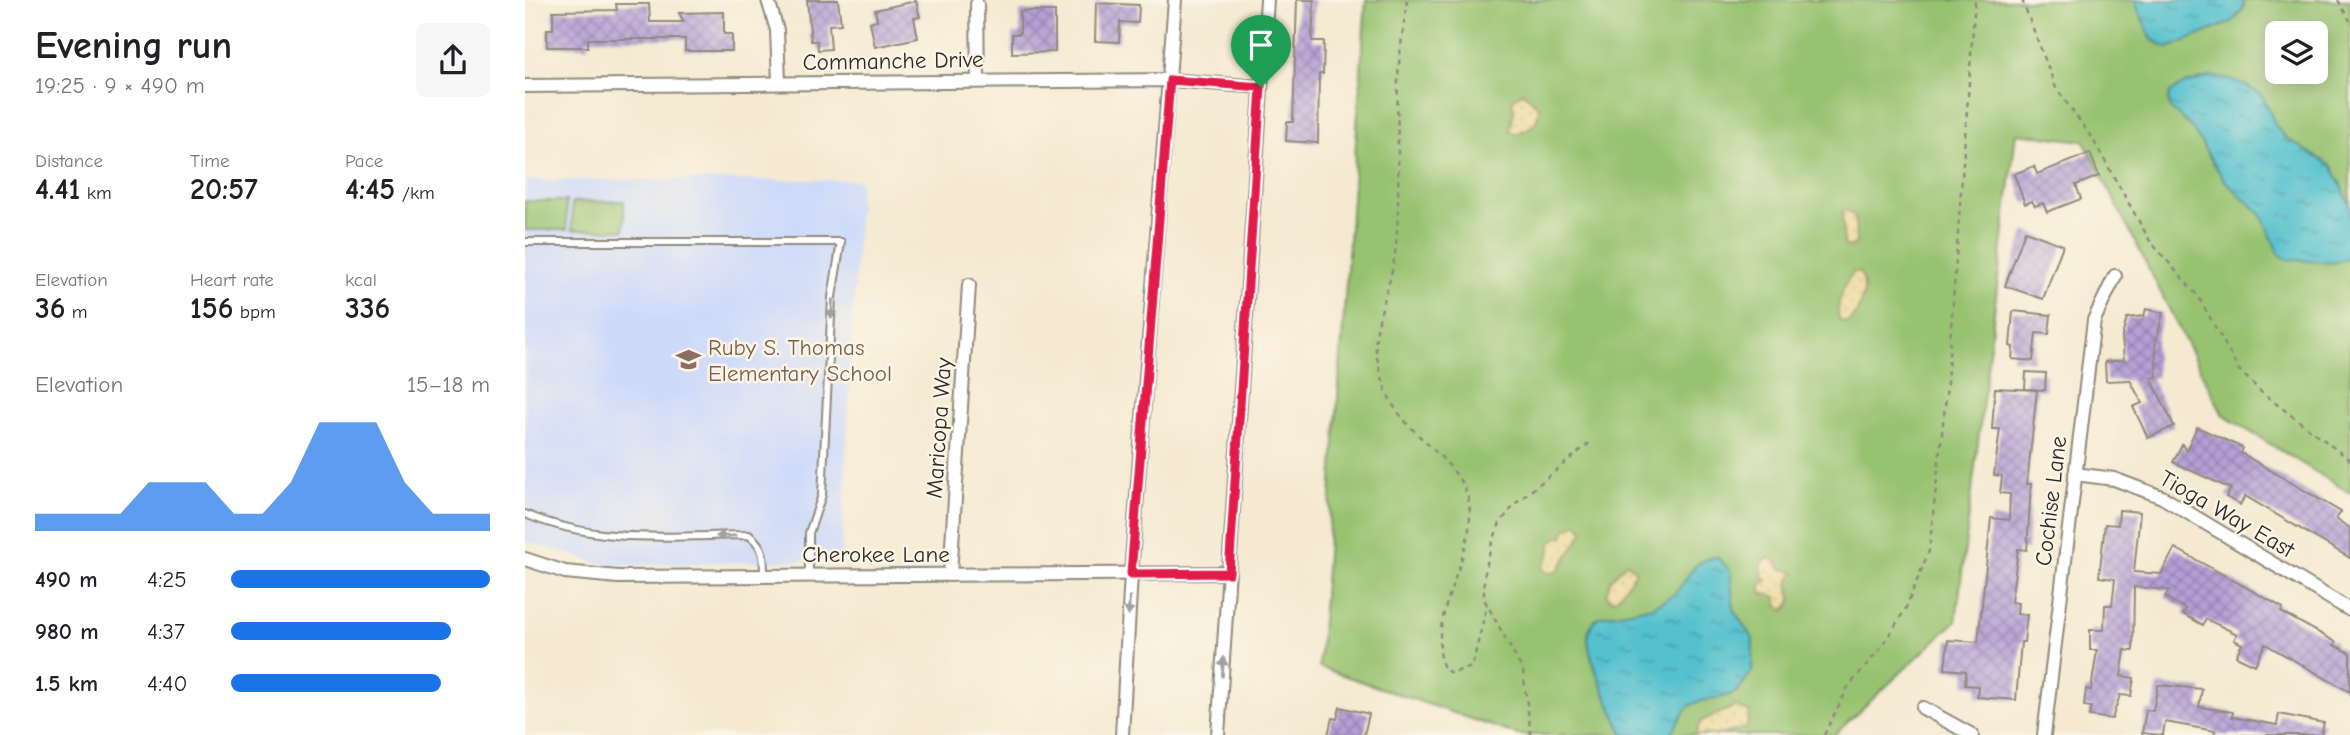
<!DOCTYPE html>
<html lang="en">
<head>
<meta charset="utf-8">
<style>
  body { margin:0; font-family:"Comic Neue",sans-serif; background:#f6f6f6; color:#202124; height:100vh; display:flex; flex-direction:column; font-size:26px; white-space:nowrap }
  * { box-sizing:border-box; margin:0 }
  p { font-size:23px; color:#757577 }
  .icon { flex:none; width:38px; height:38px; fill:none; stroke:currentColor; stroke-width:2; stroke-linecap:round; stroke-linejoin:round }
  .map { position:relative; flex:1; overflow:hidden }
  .sheet { display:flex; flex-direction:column; background:#fff; width:525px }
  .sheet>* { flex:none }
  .controls { position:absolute; left:1740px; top:21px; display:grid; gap:14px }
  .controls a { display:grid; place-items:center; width:63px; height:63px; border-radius:10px; background:#fff; box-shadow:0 4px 18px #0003; font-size:35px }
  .pin { position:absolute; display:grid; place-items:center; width:60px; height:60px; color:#fff; margin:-72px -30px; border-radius:50% 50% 50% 0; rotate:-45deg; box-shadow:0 0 7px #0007 }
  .pin .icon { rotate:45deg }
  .round { display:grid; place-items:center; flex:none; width:74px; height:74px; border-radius:10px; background:#f6f6f6 }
  .headline { display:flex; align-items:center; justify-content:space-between; height:119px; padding:0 35px }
  h1 { font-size:38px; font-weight:800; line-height:52px }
  .metrics { display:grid; grid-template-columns:repeat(3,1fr); gap:10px; height:119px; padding:7px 35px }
  .metrics div { display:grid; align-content:center }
  .metrics b { font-size:30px; font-weight:800 }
  .metrics small { font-size:19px; font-weight:400 }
  .metrics p { font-size:19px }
  .chart { height:196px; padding:14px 35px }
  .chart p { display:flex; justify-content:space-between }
  .chart svg { width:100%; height:126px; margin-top:7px; fill:#1a73e8; opacity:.7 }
  ul { padding:0 35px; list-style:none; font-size:23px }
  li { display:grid; grid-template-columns:112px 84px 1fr; align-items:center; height:52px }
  li i { height:18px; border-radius:9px; background:#1a73e8 }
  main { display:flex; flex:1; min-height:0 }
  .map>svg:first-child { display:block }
  .built { fill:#cedafa }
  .green { fill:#97c26f; stroke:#61764d; stroke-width:2; fill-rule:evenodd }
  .sand { fill:url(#sand-dots); stroke:#8c8264; stroke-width:2 }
  .water { fill:url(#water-ripples); stroke:#40767c; stroke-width:2 }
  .building { fill:url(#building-cross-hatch) }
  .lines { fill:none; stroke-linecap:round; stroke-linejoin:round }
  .lane-casing { stroke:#908a7e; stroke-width:10 }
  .street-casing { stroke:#908a7e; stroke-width:16 }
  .path { stroke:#908a7e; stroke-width:2.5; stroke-dasharray:5 5; stroke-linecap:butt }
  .lane { stroke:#fff; stroke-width:6 }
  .street { stroke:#fff; stroke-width:12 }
  .oneway { fill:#a0a0a0 }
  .route-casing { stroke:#fff; stroke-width:14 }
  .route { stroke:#e11d48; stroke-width:9 }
  .labels { text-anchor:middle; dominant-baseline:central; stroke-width:5; stroke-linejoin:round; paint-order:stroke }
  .street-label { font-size:23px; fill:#2b2b2b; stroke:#fcf5e5 }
  .education-label { font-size:23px; fill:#785e54; stroke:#fcf5e5; text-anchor:start }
</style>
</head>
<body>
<main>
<section class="sheet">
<div class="headline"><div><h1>Evening run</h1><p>19:25 · 9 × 490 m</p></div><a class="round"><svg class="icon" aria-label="share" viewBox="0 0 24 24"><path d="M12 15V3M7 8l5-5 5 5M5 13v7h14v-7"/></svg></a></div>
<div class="metrics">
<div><p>Distance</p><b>4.41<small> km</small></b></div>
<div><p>Time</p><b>20:57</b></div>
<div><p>Pace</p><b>4:45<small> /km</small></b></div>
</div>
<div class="metrics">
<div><p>Elevation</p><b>36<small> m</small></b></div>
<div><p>Heart rate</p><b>156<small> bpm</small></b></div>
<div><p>kcal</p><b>336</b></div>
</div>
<div class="chart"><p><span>Elevation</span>15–18 m</p>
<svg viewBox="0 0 160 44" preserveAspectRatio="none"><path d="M0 44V38L10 38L20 38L30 38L40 27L50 27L60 27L70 38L80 38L90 27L100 6L110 6L120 6L130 27L140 38L150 38L160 38V44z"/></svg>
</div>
<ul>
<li><b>490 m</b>4:25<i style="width:100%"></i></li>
<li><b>980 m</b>4:37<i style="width:85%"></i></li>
<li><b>1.5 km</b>4:40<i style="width:81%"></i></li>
</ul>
</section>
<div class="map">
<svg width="1825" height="735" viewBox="0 0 1825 735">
  <defs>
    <pattern id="sand-dots" width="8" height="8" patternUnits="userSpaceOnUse" patternTransform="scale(1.75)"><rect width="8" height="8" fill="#eeda9e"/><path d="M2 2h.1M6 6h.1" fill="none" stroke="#cb8" stroke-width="1.8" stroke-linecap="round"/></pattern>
    <pattern id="water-ripples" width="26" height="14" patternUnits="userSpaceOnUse" patternTransform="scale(1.75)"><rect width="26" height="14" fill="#54c1ce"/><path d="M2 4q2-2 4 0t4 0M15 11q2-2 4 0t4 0" fill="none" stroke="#469da7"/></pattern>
    <pattern id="building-cross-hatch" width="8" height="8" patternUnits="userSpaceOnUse" patternTransform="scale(1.75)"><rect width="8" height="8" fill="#b69fd6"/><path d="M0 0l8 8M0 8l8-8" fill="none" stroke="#9482ae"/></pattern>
  </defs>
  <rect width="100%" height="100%" fill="#fcf5e5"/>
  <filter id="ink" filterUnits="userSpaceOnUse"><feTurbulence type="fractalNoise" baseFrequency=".0143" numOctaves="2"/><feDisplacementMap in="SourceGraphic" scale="14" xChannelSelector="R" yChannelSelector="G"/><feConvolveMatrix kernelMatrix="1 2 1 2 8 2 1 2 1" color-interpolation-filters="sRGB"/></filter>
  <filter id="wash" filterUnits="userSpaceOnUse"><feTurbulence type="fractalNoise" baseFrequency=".00686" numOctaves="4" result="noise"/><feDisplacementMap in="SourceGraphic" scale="28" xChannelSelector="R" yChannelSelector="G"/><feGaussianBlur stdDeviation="1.57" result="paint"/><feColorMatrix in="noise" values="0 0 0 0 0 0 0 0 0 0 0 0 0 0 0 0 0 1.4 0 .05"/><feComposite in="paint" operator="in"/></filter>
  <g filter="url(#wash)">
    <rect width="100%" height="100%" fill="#f5e9d1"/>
    <!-- built -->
    <path class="built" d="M0,180H335L316,560L80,565L0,541Z"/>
    <!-- green -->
    <g class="green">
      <path d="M841,0H1825V493L1698,415L1559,141L1491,133L1431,621L1309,735H993L794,667ZM1752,33H1790V72H1752Z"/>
      <path d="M0,201H41L42,230H0Z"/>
      <path d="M99,201V230H47V202Z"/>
    </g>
    <!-- sand -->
    <g class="sand">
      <path d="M998,92L1014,107C1015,124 1005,129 990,134L985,130L989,111L987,100Z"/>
      <path d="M1322,210L1330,217L1331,243L1325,248L1319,245L1317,211Z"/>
      <path d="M1328,272H1334C1345,286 1336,314 1321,323L1314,320C1310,305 1319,284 1328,272Z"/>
      <path d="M1052,523L1059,531L1032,572L1023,573L1017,568L1026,551V543L1032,537H1039L1040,530Z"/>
      <path d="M1242,558L1251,560L1255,568L1270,572L1263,584L1267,600L1264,607L1258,610L1252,605V597L1236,593V585L1242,580L1238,577L1236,564Z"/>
      <path d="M1102,562L1111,572L1092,598L1086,600L1081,594L1086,579Z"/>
      <path d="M1211,706L1225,713L1221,728L1194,735H1170L1176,721Z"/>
    </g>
    <!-- water -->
    <g class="water">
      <path d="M1609,0H1719L1718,9L1707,22L1643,48L1627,40Z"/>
      <path d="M1687,76L1714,82L1737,95L1751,126L1761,138L1807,166L1825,205V258L1807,263L1762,259L1754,254L1736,214L1699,180L1666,127L1646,109L1643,101L1645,93L1660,84Z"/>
      <path d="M1192,557L1205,570L1209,611L1228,639L1227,671L1213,691L1202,696L1172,702L1162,708L1145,735H1099C1089,714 1062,659 1063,636C1063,628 1068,622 1073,617C1097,611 1128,611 1148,595C1165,580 1165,559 1192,557Z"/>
    </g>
    <g id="blocks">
      <!-- building -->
      <g class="building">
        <path d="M282,0H313L316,24L304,25L306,49L293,50L292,41H286Z"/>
        <path d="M772,0H789L787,41H799L798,74H794L793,143L761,141L762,122H768Z"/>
        <path d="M391,1L395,17L389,18L393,38L350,47L345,22L352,20L350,10Z"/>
        <path d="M571,3L614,5L613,23L595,22L594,42L570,41Z"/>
        <path d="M91,4H124L125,22H159L154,13L199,12V34H207V51H160V39H63V47H22V29H28V11L92,10Z"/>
        <path d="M495,11H530V52L487,53V34H495Z"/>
        <path d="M1565,153L1574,176L1551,185L1556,199L1522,212L1518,203L1510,206L1507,201L1500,204L1489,174L1509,166L1512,174Z"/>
        <path d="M1500,231L1538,245L1518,299L1480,286Z"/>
        <path d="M1621,309L1638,313L1630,345L1632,377L1626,378L1649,426L1623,438L1608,407L1617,403L1605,380L1581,381L1580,362L1599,360L1597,336L1602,318L1619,316Z"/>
        <path d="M1488,311L1526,315L1524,334L1511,333L1508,361L1487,359L1488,347L1485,346Z"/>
        <path d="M1501,372L1521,373L1520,390L1500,389Z"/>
        <path d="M1470,388L1512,390L1502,484H1506L1502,550L1493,549L1486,602L1493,603L1492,614L1502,615L1499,642H1496L1491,700L1452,697L1453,686L1440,685L1441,671L1420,669L1423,640L1453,642L1466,518L1484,520L1485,494L1475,493L1477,476L1469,475L1475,429H1467Z"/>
        <path d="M1672,427L1718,448L1716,453L1816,512L1811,519L1825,528V558L1720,496L1715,505L1701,497L1706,489L1648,462L1657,444L1661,451Z"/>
        <path d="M1594,510L1615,512L1609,572L1636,574L1650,548L1758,608L1756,612L1811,642L1809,645L1825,653V692L1740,644L1730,665L1711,656L1717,644L1709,640L1712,634L1681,619L1678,625L1658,614L1661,609L1640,597L1644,590L1609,587L1608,651L1600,650L1596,676L1609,678L1606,696L1595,695L1587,719L1564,716L1566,707L1559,706L1561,689L1566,690L1572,650H1565V630H1579L1580,605H1587L1590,579L1574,577L1580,524L1593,525Z"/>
        <path d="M1633,685L1677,689L1674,707L1708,712L1707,717L1752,725L1754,714L1799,723L1796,735H1689L1690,731L1640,722L1638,735L1617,733L1621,710L1628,711Z"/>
        <path d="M815,707L844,714L839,735H803L807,718L812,719Z"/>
      </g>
    </g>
  </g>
  <g filter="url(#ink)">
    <use href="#blocks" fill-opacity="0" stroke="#908a7e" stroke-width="2"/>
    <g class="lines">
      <defs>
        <g id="lane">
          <path d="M0,242H316L307,297L297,495L284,533V575"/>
          <path d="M0,514C75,545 145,536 224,535C239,547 239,556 239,575"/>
        </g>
        <g id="street">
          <path d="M243,0L252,30L254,83"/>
          <path d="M452,4L453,81"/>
          <path d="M0,86L644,80L736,87"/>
          <path d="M1550,474L1589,479L1637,497L1825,610"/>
          <path d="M0,559L40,572L93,577L704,573"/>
          <path d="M425,575L444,285"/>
          <path d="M1398,708L1447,735"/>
          <path d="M597,735L606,574L650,0"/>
          <path d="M693,735L742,0"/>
          <path d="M1519,735L1569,320L1590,276"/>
        </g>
      </defs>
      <!-- lane casing -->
      <use href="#lane" class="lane-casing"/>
      <!-- street casing -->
      <use href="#street" class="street-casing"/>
      <!-- path -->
      <g class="path">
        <path d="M882,0C879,26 874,53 873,79C871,134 876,189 871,244C869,276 855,306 851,337C849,352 855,370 859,384C872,432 932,456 943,498C956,552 899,614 919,669L926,673L947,667L962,605"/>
        <path d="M1497,0L1531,88L1567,138L1625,241L1673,296L1714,370L1736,392L1825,460"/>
        <path d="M1813,0L1825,21"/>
        <path d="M1006,735L998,671L959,599V577L966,546L975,523L991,503L1067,441"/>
        <path d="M1299,735L1323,687L1355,649L1380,610L1404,551L1421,397L1450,0"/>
      </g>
      <!-- lane -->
      <use href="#lane" class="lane"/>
      <!-- street -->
      <use href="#street" class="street"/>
    </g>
    <!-- one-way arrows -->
    <defs><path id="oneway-solid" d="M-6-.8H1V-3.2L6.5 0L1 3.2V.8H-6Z" transform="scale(1.75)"/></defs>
    <g class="oneway">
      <use href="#oneway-solid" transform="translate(307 309) rotate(93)"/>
      <use href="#oneway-solid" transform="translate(201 536) rotate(179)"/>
      <use href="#oneway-solid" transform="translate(604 606) rotate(93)"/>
      <use href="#oneway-solid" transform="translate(698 667) rotate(-86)"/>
    </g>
  </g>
  <g class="lines" filter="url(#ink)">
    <defs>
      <path id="route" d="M645,80L736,87L704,573L606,574Z"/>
    </defs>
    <!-- route casing -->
    <use href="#route" class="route-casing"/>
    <!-- route -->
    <use href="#route" class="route"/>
  </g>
  <!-- icons -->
  <defs>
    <symbol id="school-bare" viewBox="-9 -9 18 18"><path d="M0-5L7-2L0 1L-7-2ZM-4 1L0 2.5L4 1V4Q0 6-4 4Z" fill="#8d6e63" stroke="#fcf5e5" stroke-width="2.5" paint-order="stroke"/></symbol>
  </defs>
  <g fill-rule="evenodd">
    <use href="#school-bare" x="146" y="342" width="35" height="35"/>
  </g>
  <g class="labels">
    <!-- street labels -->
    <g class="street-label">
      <text transform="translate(368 61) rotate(-1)">Commanche Drive</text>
      <text transform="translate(414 428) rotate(-86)">Maricopa Way</text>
      <text transform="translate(1526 501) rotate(-83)">Cochise Lane</text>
      <text transform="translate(1702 514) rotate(30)">Tioga Way East</text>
      <text x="351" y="554">Cherokee Lane</text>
    </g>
    <!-- education labels -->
    <g class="education-label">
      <text x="183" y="347">Ruby S. Thomas<tspan x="183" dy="26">Elementary School</tspan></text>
    </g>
  </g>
</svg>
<div class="controls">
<a><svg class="icon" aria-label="layers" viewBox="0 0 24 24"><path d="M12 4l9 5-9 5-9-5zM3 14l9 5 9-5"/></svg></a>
</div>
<div class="pin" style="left:736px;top:87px;background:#1e9e55"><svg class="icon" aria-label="arrive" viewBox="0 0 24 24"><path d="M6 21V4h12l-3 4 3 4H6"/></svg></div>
</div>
</main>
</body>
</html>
